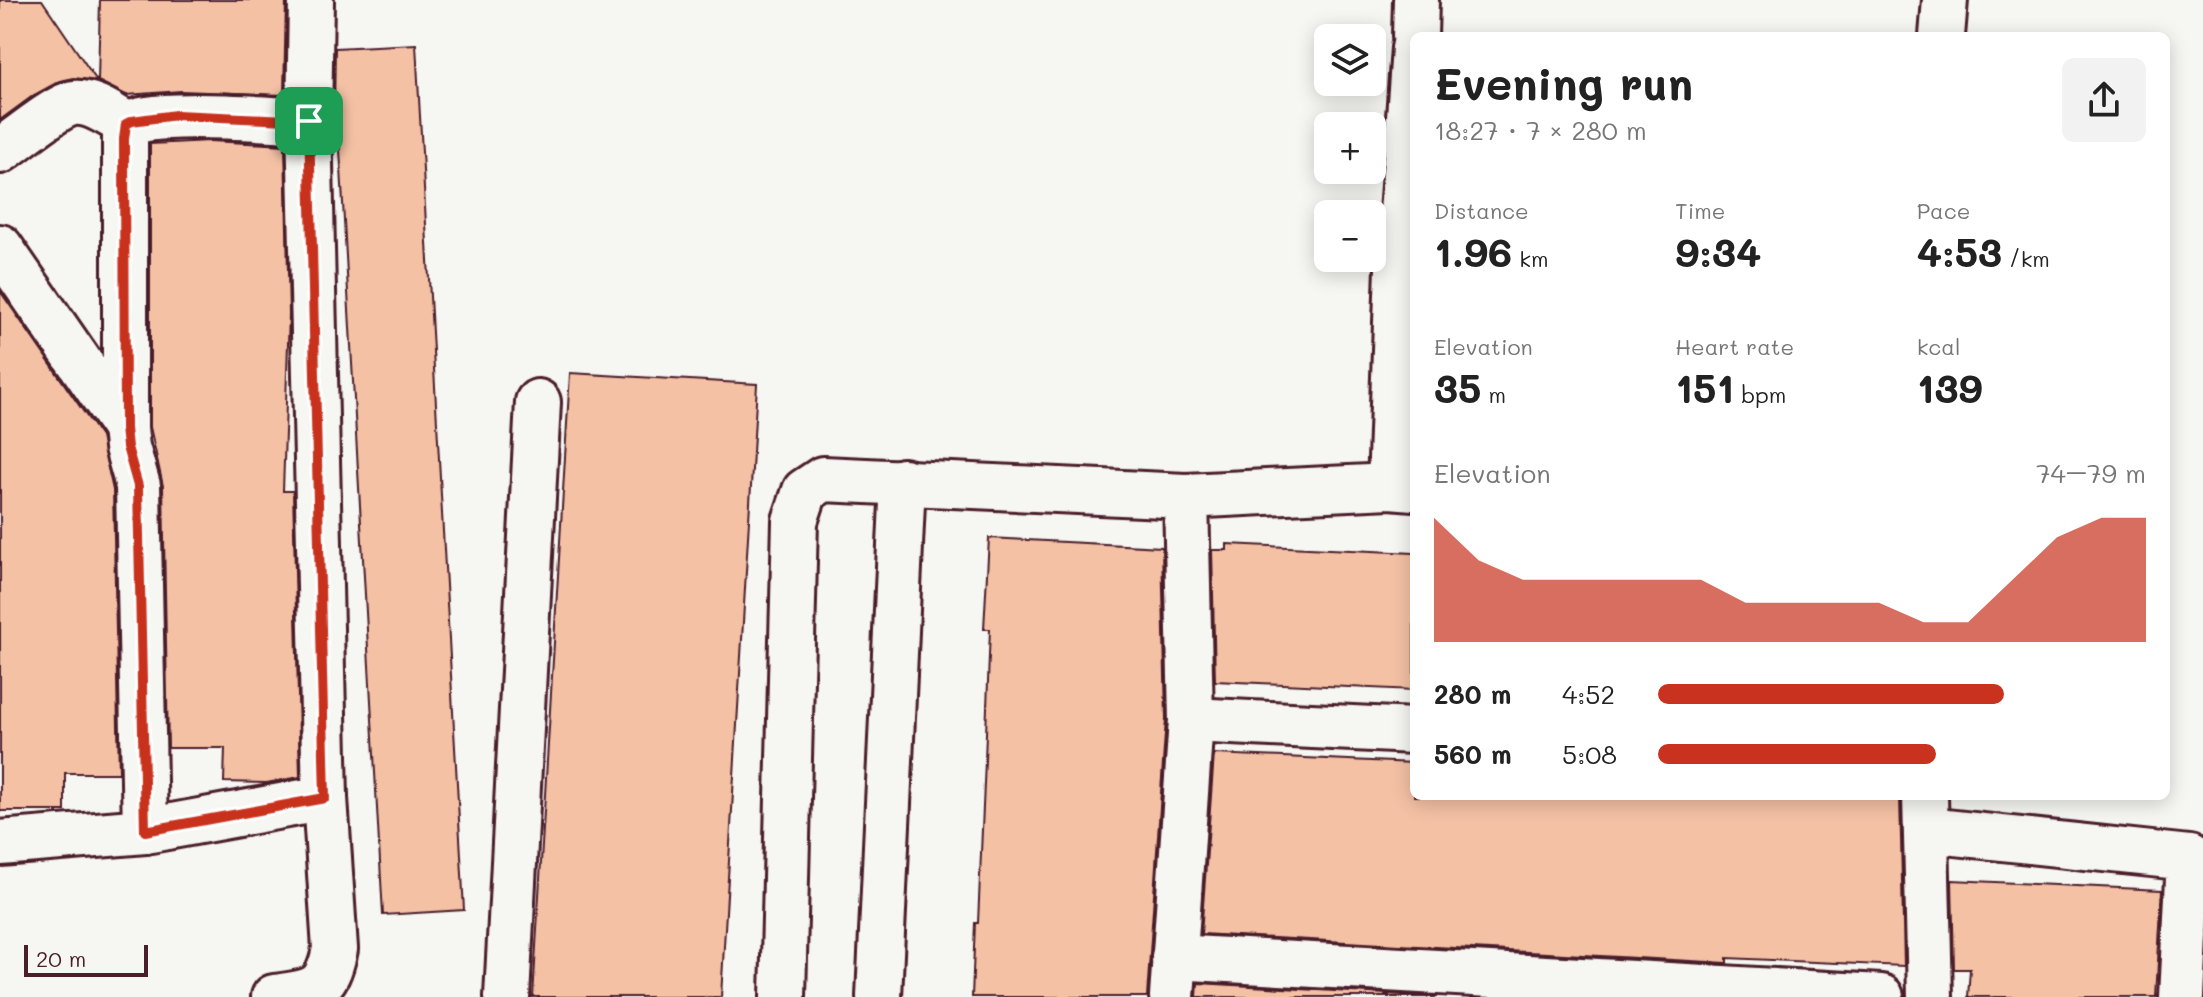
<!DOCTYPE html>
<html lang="en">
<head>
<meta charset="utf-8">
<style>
  body { margin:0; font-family:Mali,sans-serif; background:#f2f2f2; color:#222; height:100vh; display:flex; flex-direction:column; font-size:30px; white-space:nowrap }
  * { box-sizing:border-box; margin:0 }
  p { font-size:26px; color:#767676 }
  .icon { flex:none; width:44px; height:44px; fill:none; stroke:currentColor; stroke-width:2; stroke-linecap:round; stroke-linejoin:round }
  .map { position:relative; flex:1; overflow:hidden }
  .panel { position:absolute; left:1410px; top:32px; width:760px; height:768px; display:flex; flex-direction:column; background:#fff; border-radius:12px; box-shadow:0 4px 20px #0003 }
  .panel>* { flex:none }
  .buttons { position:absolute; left:1314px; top:24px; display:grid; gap:16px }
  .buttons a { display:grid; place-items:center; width:72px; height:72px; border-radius:12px; background:#fff; box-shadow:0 4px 20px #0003; font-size:40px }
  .scale { position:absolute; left:24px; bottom:20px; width:124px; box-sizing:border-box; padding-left:8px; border:4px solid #4a1f2b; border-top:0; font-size:22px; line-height:28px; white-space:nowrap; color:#4a1f2b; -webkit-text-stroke:6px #f6f6f2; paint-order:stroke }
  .pin { position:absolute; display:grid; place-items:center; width:68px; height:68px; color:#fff; margin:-34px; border-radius:16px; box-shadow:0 4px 12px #0006 }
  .round { display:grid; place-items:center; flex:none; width:84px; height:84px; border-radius:12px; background:#f2f2f2 }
  .head { display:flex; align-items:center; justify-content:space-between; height:136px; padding:0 24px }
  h1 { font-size:44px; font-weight:700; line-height:60px }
  .stats { display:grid; grid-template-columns:repeat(3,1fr); gap:12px; height:136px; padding:8px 24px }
  .stats div { display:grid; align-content:center }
  .stats b { font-size:40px; font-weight:700 }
  .stats small { font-size:22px; font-weight:400 }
  .stats p { font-size:22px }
  .chart { height:224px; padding:16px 24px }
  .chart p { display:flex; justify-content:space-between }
  .chart svg { width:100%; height:144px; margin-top:8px; fill:#c8321e; opacity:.7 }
  ul { padding:0 24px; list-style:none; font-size:26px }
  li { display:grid; grid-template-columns:128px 96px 1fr; align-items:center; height:60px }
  li i { height:20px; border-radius:10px; background:#c8321e }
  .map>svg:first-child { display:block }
  .building { fill:#f4c1a5; stroke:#4a1f2b; stroke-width:2 }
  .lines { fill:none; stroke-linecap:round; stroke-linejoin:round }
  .minor-casing { stroke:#4a1f2b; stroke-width:50 }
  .minor { stroke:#f6f6f2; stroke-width:44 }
  .route-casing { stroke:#fff; stroke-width:16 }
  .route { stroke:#c8321e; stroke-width:10 }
</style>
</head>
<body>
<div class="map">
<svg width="2203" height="997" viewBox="0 0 2203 997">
  <rect width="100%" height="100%" fill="#f6f6f2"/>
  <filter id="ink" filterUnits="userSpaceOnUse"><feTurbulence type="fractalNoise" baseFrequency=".0125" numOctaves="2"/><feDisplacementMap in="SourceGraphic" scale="16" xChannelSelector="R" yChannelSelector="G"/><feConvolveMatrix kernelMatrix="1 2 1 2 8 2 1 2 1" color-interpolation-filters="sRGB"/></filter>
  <g filter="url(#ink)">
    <!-- building -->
    <g class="building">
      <path d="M0,0H42L97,81L74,78L60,81L34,95L0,120Z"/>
      <path d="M100,0H286L284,95L181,91L126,95L98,81Z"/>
      <path d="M416,44L464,910L383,915L338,114H334L335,48Z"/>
      <path d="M210,141L285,145L289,314L283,491H293L300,777L266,783L224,782L225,748H168L163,486L150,427V144Z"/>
      <path d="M0,291L101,437L113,490L119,773H65V811H0Z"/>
      <path d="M570,373L757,384L721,997H533Z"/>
      <path d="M989,538L1162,547L1166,719L1147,997H972L975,923H978L985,760L990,629H984Z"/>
      <path d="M1227,544L1414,553V690L1215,681L1212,550H1227Z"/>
      <path d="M1214,754L1414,763V796H1900L1904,966L1727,958V963L1201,934Z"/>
      <path d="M1952,880L2162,890L2156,997H1968L1970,969H1954Z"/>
      <path d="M1198,983L1438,997H1197Z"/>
    </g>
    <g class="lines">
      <defs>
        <g id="minor">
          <path d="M1415,36L1416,0"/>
          <path d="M1942,36L1945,0"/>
          <path d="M0,151C16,140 58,105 74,103C92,101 112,116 126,124"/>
          <path d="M0,247L125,428"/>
          <path d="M1390,486L1398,268L1414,48"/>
          <path d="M1191,720L1414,731"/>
          <path d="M1925,796L1930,997"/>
          <path d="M1927,830L2189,858L2182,997"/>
          <path d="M145,831L138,486L127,447L125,428V128C138,107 279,120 309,121"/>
          <path d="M0,843L145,831L325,798"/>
          <path d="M1174,957L1881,997"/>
          <path d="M274,997C313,992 326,992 335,949L325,798L309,121L311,0"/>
          <path d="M507,997L538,402"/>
          <path d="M783,997L795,521L805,491L823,479L1186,496L1390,486L1414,488"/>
          <path d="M879,997L903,481"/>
          <path d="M1172,997L1191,720L1186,496"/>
        </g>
      </defs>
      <!-- minor casing -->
      <use href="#minor" class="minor-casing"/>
      <!-- minor -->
      <use href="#minor" class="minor"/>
    </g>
  </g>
  <g class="lines" filter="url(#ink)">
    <defs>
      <path id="route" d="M176,115L309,121L325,798L145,831L138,486L127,447L125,428L124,139L126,124L132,121Z"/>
    </defs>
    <!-- route casing -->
    <use href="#route" class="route-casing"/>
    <!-- route -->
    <use href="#route" class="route"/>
  </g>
</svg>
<div class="buttons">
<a><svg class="icon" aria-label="layers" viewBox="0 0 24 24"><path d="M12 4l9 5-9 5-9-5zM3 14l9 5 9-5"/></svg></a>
<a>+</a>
<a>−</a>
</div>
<div class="scale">20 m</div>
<div class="pin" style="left:309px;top:121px;background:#1e9e55"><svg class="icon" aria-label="arrive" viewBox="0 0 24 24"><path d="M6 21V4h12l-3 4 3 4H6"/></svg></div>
<section class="panel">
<div class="head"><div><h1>Evening run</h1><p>18:27 · 7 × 280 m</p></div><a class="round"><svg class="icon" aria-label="share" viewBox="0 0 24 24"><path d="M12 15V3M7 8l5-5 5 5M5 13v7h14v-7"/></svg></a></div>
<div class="stats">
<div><p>Distance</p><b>1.96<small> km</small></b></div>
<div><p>Time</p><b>9:34</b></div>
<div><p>Pace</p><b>4:53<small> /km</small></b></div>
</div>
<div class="stats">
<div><p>Elevation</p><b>35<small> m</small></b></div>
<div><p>Heart rate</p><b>151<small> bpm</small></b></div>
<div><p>kcal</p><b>139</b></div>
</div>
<div class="chart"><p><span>Elevation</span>74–79 m</p>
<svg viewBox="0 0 160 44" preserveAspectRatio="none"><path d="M0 44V6L10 19L20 25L30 25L40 25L50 25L60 25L70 32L80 32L90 32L100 32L110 38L120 38L130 25L140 12L150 6L160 6V44z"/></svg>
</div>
<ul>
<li><b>280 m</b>4:52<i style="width:71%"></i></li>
<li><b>560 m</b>5:08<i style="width:57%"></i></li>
</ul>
</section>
</div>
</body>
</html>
